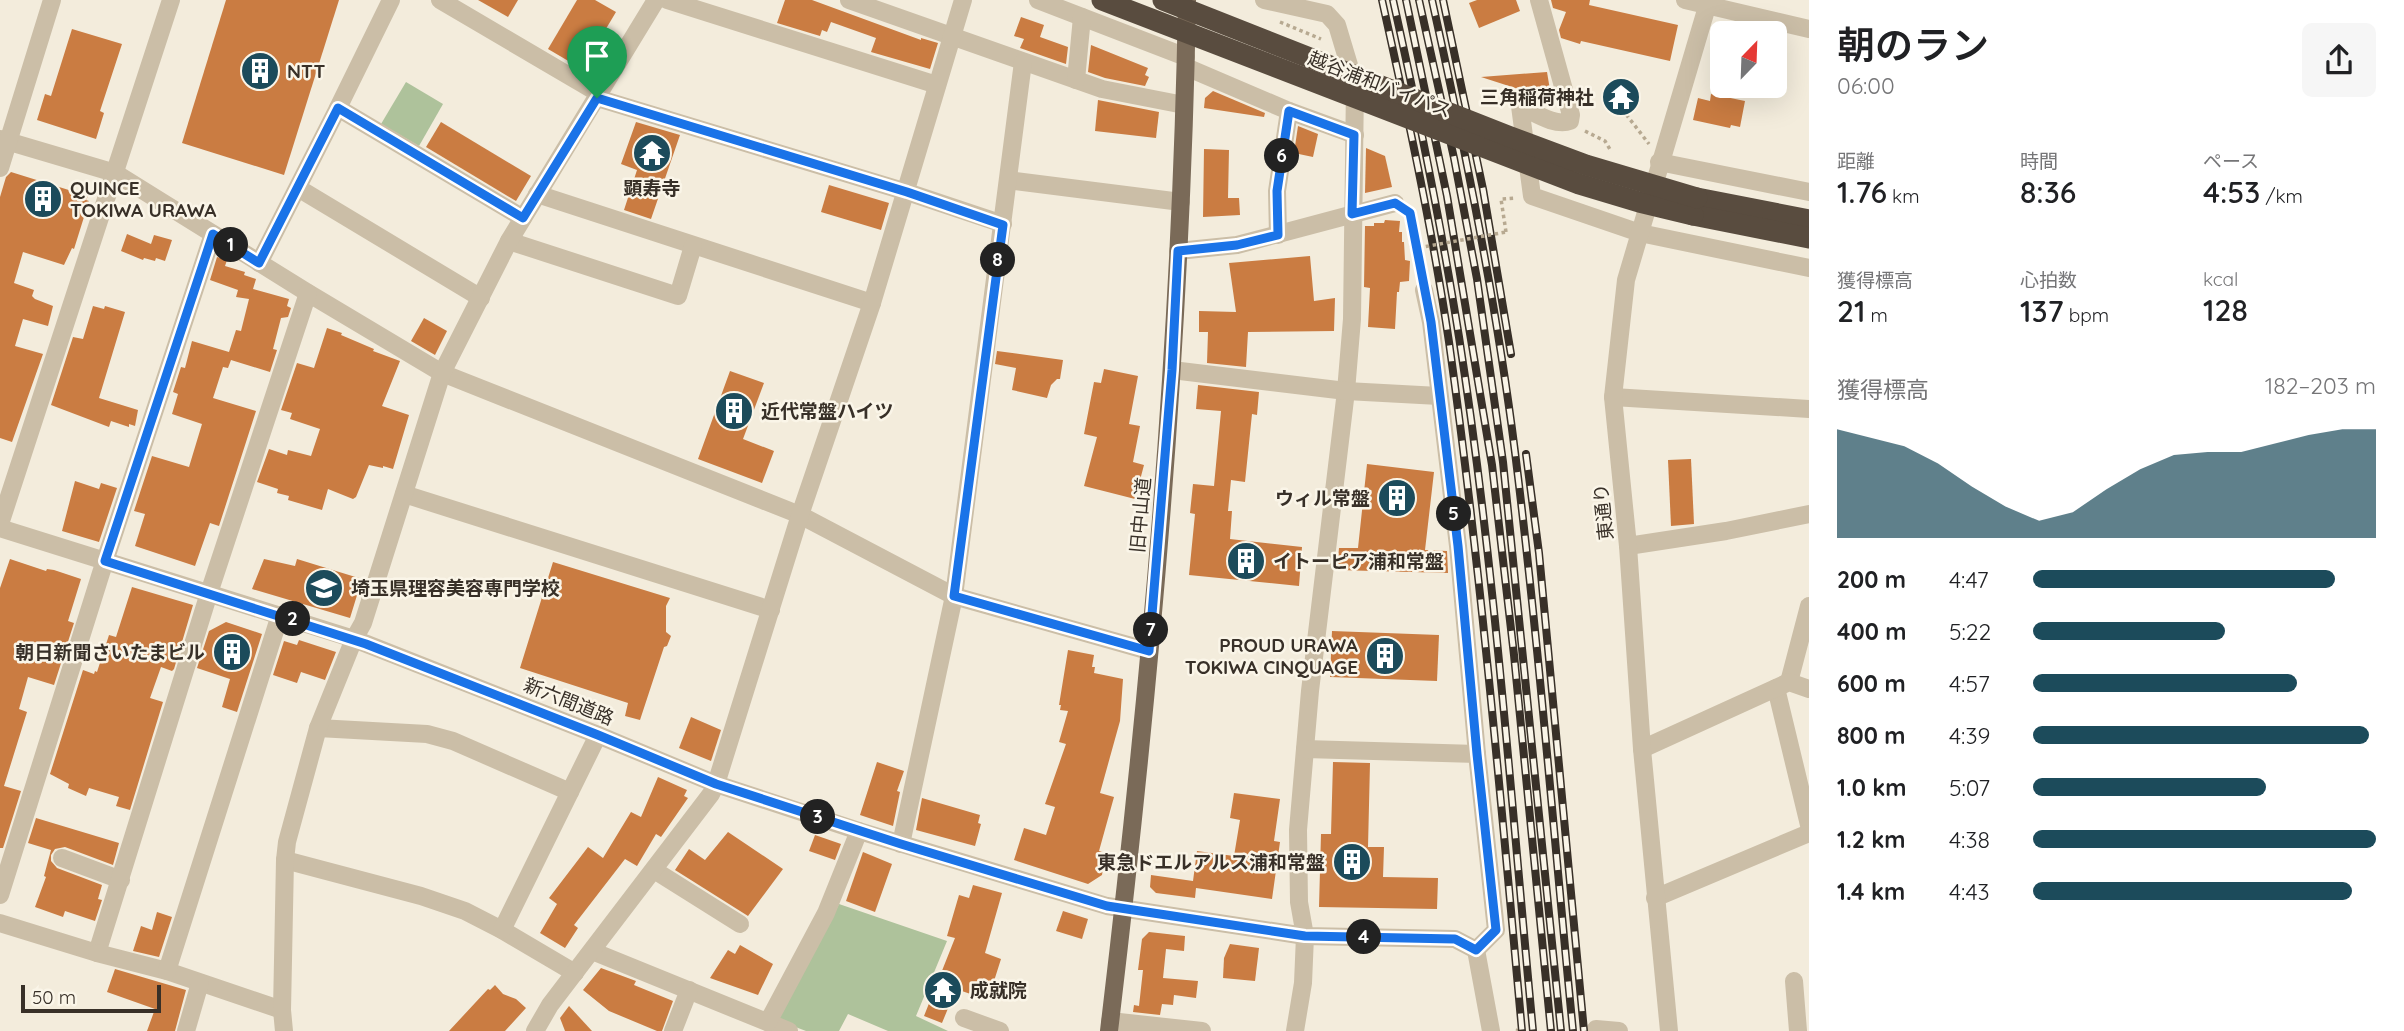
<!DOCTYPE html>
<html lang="ja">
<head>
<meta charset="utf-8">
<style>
  body { margin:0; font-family:Quicksand,"Noto Sans JP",sans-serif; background:#f6f6f6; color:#202124; height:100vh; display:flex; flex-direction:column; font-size:26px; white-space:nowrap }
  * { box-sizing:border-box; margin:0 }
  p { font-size:23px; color:#757577 }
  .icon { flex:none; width:38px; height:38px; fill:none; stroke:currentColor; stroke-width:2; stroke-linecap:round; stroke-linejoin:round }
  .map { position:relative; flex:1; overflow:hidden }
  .panel { display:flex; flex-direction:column; background:#fff; width:595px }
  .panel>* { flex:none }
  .needle { width:46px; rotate:23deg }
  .tools { position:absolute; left:1710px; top:21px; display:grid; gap:14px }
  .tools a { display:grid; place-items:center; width:77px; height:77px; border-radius:10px; background:#fff; box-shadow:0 7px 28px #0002; font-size:35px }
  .scale { position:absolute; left:21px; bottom:18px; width:140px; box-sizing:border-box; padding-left:7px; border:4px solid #383028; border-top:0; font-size:19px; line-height:24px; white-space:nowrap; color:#383028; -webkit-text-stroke:5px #faf5e8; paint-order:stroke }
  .pin { position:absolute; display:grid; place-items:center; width:60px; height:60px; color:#fff; margin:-72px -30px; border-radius:50% 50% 50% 0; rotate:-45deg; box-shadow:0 0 7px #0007 }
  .pin .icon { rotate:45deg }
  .km { position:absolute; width:35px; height:35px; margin:-18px; border-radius:50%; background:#222; color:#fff; font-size:19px; line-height:35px; text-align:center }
  .round { display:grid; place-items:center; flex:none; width:74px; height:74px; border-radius:10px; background:#f6f6f6 }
  .headline { display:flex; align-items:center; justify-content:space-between; height:119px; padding:0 28px }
  h1 { font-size:38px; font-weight:600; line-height:52px }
  .metrics { display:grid; grid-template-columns:repeat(3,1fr); gap:10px; height:119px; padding:7px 28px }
  .metrics div { display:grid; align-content:center }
  .metrics b { font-size:30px; font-weight:600 }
  .metrics small { font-size:19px; font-weight:400 }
  .metrics p { font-size:19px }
  .chart { height:196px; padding:14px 28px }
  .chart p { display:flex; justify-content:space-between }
  .chart svg { width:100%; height:126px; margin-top:7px; fill:#1c4b5b; opacity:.7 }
  ul { padding:0 28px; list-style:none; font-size:23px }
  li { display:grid; grid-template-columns:112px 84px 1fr; align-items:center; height:52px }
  li i { height:18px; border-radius:9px; background:#1c4b5b }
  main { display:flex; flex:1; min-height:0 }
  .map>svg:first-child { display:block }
  .green { fill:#aec29b }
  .building { fill:#ca7c42 }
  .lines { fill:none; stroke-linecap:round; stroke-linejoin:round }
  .path { stroke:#b7a991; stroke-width:3.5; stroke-dasharray:3.5 3.5; stroke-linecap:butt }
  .minor { stroke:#cbbea7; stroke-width:18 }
  .major { stroke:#7a6a58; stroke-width:18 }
  .highway { stroke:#594c3f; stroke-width:21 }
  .rail-casing { stroke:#383028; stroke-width:8 }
  .rail { stroke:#faf5e8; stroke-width:5; stroke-dasharray:16; stroke-linecap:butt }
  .path-bridge { stroke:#b7a991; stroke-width:3.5; stroke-dasharray:3.5 3.5; stroke-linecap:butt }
  .highway-bridge { stroke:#594c3f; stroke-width:21 }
  .route-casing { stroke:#fff; stroke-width:14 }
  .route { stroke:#1a73e8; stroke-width:9 }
  .labels { text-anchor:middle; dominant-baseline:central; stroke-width:5; stroke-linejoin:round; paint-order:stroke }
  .poi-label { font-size:19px; font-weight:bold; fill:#383028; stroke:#faf5e8; text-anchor:start }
  .street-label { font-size:19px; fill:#383028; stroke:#faf5e8 }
</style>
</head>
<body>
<main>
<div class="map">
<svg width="1809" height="1031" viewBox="0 0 1809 1031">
  <rect width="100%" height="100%" fill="#f3ecdc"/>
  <!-- green -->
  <g class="green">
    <path d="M406,82L443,104L419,146L381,124Z"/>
    <path d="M839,904L947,941L916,1016L948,1031H888L848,1014L839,1031H806L777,1020Z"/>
  </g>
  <!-- building -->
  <g class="building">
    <path d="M226,0H339L284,175L182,143Z"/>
    <path d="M478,0H518L508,17Z"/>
    <path d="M577,0H595L616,12L582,69L548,49Z"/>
    <path d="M785,0H812L921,40V38L938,43L930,69L871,52L876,38L831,22L827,32L822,30L820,36L777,23Z"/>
    <path d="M1477,0H1516L1520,11L1479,28L1469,3Z"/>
    <path d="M1551,0H1590L1589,5L1678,25L1670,61L1581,41L1580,44L1561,38L1559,30L1566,12L1553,8Z"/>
    <path d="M1021,17L1044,25L1040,37L1068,47L1066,64L1020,48L1024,39L1014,36Z"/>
    <path d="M72,29L122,44L100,111L104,113L96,139L37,120L45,94L51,96Z"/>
    <path d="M1091,45L1148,68L1145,75L1149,77L1145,86L1105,78L1088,72Z"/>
    <path d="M1547,72L1551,96H1540L1481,77Z"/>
    <path d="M1213,91L1265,113L1264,117L1204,108L1205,98Z"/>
    <path d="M1711,94L1745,101L1740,127L1731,125L1730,128L1693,120L1698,98L1710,101Z"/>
    <path d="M1098,100L1159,112L1156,138L1095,131Z"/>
    <path d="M441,122L531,176L516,201L426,147Z"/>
    <path d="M636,122L680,135L651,219L624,210L637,170L621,164Z"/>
    <path d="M1298,126L1318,134L1313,157L1294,153Z"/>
    <path d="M1366,148L1385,156L1392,187L1365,193Z"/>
    <path d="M1204,149L1229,150L1228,198H1239L1240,215L1203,217Z"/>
    <path d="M11,172L88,196L86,200L89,201L74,249L72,248L64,265L23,252L14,283L34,290L32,296L35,299L53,306L48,326L23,319L15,346L43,354L12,442L0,438V197L6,177Z"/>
    <path d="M829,185L889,203L881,230L821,212Z"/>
    <path d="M1385,220L1400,221L1399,232H1402V242H1404L1405,260L1410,261L1409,281L1400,282L1399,292H1397L1395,329L1368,327L1370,288L1364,287L1365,226H1374V223H1384Z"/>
    <path d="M127,234L151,244L154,235L172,240L165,261L156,258L155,261L144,258L143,260L121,251Z"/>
    <path d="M1310,256L1314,301L1335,298L1334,331L1248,332L1246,367L1207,363L1208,332H1199V311L1236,312L1229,263Z"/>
    <path d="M217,257L227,260L225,266L245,272L244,275L256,279L253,289L289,299L287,306L291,308L288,317L281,318L273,349L277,350L270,372L231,360L228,368L223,367L213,398L256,411L219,526L210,523L195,566L135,546L145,514L134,511L152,456L189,467L202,424L172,414L178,394L173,392L181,367L185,368L192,341L229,352L236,330L241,331L249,299L236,297L238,290L210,280Z"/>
    <path d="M93,306L104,309L105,306L125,312L99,398L138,410L135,426L129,424V427L111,421L109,427L51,405L73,337L83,339Z"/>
    <path d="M424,318L447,331L435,355L411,341Z"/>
    <path d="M327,328L342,333L341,335L374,349L373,351L400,361L382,406L409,415L393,469L383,466V468L369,465L356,497L353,499L328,489L322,510L288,500L289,496L277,493L278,489L257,482L269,449L287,455L288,450L311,456L320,429L290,419L292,413L281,410L297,363L314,368Z"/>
    <path d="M997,351L1063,360L1060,379H1057L1051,385L1047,398L1012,390L1016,368L995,364Z"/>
    <path d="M1104,369L1138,376L1129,424L1140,426L1133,462L1144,465L1135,499L1084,486L1097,437L1084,434L1094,382L1101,383Z"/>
    <path d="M730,371L764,383L743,439L774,451L762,483L698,459Z"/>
    <path d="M1198,385L1259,392L1257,415L1252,414L1245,482L1231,480L1228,511H1232L1230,539L1302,547L1299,586L1189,575L1195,514L1190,513L1193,484L1214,486L1221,411L1196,409Z"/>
    <path d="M1691,459L1694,524L1671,526L1668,460Z"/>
    <path d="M1367,464L1434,472L1425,550L1447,551L1448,573L1337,570L1339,548H1358Z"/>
    <path d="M75,481L99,489L101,483L117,488L99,542L62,531Z"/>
    <path d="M10,559L46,571L47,569L54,570L81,579L68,621L74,623L54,685L28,677L19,709L27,712L4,786L21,791L3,848H0V588Z"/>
    <path d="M264,559L295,566L297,559L362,579L350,618L252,589Z"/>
    <path d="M553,562L670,598L666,606V632L671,636L667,646L664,647L640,720L625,716L628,703L520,668Z"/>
    <path d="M132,587L193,605L174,669L172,671L161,667L150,698L163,702L130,810L116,806L119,797L89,788L86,796L68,788L69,784L50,774L83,670L94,674L95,671L97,672L109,635L116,637Z"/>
    <path d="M226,622L262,634L237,712L222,707L230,679L197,668L209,631Z"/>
    <path d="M1332,631L1439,635L1437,681L1330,677Z"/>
    <path d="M299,640L336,652L325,680L301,672L297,683L273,675L284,641L297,645Z"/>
    <path d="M1068,650L1094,655L1092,667H1095L1094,673L1123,679L1120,721L1100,793L1114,797L1099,851L1105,853L1102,875L1088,884L1014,860L1024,828L1046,835L1055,807L1045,804L1066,744L1059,742L1068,711L1060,710L1061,705H1059Z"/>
    <path d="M691,717L721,730L711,761L679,748Z"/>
    <path d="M877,762L904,771L897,791L900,792L893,826L860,815Z"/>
    <path d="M1333,762L1370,763L1368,847H1384L1383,877L1438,878L1437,909L1319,907L1321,834H1331Z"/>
    <path d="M658,777L687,790L684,796L688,798L661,837L656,834L637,866L625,859L574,925L578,928L565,948L540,933L557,904L549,898L588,847L603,858L631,812L641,817Z"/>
    <path d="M1234,793L1280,799L1274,841L1280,842L1272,899L1196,888L1195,898L1156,893L1150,887L1151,875L1193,881L1197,851L1234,856L1240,820L1230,818Z"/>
    <path d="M922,798L980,815L978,823L981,824L975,846L916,830Z"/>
    <path d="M36,818L119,843L113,865L65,847L55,849L51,855V861L57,868L102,885L98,899L102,900L95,921L65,911L63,917L35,907L46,877L44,876L51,850L28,843Z"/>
    <path d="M728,832L783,869L748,916L675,870L689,849L705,860Z"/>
    <path d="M815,835L841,844L835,860L809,851Z"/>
    <path d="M863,852L892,864L875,912L846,901Z"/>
    <path d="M973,885L1002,893L985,953L1001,959L988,1000L956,989L942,1023L924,1016L955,938L947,936L959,895L969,898Z"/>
    <path d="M1063,911L1088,919L1082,939L1056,931Z"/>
    <path d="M157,912L172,917L159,957L133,951L141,926L152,930Z"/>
    <path d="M1149,932L1185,936L1184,951L1166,949L1163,978L1198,981L1196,998L1174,995L1173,1005L1162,1004L1160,1015L1133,1012L1134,1005L1139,1006L1143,970H1138L1142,939Z"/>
    <path d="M1230,944L1259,948L1255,981L1223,978L1224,958Z"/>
    <path d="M740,945L773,964L758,995L710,978L728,950L735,954Z"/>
    <path d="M601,968L636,981L634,985L673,1001L662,1031H657L609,1011L583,990Z"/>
    <path d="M115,969L186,990L175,1031H147L155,1009L107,992Z"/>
    <path d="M495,985L503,994L516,999L526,1008L505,1031H449L488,989L490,990Z"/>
    <path d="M569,1006L592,1031H565L560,1018Z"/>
  </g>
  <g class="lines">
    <!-- path -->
    <g class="path">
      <path d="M1622,109L1649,144"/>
      <path d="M1585,131L1605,141L1611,151"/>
      <path d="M1410,213L1422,275"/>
      <path d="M1406,217L1412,249"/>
      <path d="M1506,232L1501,199L1516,198"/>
      <path d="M1517,1031L1518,1029"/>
    </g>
    <!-- minor -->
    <g class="minor">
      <path d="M440,0L600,94"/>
      <path d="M667,0L937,85"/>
      <path d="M849,0L1102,89L1184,105"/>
      <path d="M1038,0L1186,57"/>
      <path d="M1264,0L1327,14L1337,25L1355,85L1352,319L1346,391L1310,691L1298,830L1299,902L1305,936L1303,983L1295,1031"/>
      <path d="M1539,0L1571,115L1570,121C1555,127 1534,112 1520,106L1532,196L1640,233L1809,268"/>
      <path d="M1685,0L1809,29"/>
      <path d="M1186,67L1289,111L1355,135"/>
      <path d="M1076,80L1082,17"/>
      <path d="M597,98L907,192L1003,224"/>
      <path d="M338,108L523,218"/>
      <path d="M0,139L115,173L308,293L442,373L800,515L954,596L1149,651"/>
      <path d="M1659,162L1809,192"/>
      <path d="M0,168L52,0"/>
      <path d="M1015,181L1181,202"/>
      <path d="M298,188L481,298"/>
      <path d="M537,194L872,303"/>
      <path d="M1278,235L1277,191L1289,111"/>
      <path d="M509,241L678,296L693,246"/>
      <path d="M1178,251L1237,245L1395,203"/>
      <path d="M259,263L338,108L391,0"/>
      <path d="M1424,290L1431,322L1458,546L1477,754L1496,930L1476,950"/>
      <path d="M1172,370L1346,391L1439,396"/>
      <path d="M1613,397L1809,409"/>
      <path d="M404,494L771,610"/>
      <path d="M0,524L171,0"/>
      <path d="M0,528L354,639L598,735L716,784L859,831L1107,906L1305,936L1455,939L1476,950L1491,1031"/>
      <path d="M1628,546L1726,531L1809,514"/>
      <path d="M1789,682L1809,606"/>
      <path d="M1776,688L1809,825"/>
      <path d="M318,728L427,734L453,741L570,792"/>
      <path d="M1305,749L1477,754"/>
      <path d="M1642,749L1789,682L1809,689"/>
      <path d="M901,844L954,596L1023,62"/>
      <path d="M62,858L121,880"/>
      <path d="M285,860L421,896L465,911L502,930L575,973"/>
      <path d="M654,870L740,924"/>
      <path d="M0,895L101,573L213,234"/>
      <path d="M1655,898L1809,833"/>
      <path d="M0,923L97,953L209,593L308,293"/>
      <path d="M502,930L598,735"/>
      <path d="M592,951L789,1031"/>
      <path d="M97,953L167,971L282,1010"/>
      <path d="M167,971L280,615"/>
      <path d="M1794,981L1798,1031"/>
      <path d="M964,1018L1000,1031"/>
      <path d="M1110,1021L1202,1031"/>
      <path d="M768,1022L826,913L859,831"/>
      <path d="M1596,1029L1619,1031"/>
      <path d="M186,1031L200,983"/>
      <path d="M284,1031L282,1010L285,860L287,842L318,728L354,639L363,623L442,373L509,241L656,0"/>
      <path d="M535,1031L550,1005L711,794L716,784L800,515L872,303L963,0"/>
      <path d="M673,1031L689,990"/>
      <path d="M1669,1031L1642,749L1628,546L1613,397L1626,280L1709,0"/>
    </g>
    <!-- major -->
    <path class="major" d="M1109,1031C1150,689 1181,345 1187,0"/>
    <!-- highway -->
    <g class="highway">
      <path d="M1697,198L1809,220"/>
      <path d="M1693,215L1809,238"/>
    </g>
    <defs>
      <g id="rail">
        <path d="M1382,0C1407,113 1432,227 1449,342C1481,571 1501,801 1522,1031"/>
        <path d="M1393,0C1418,112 1441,224 1459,337C1495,567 1511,800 1533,1031"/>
        <path d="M1406,0L1447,196L1492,465L1514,655L1551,1031"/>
        <path d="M1419,0L1454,158L1477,279L1503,462L1561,1031"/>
        <path d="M1432,0C1465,150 1496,300 1515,452C1539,645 1554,838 1573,1031"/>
        <path d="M1443,0L1483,189L1511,354"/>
        <path d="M1526,454L1539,553L1584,1031"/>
      </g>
    </defs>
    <!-- rail casing -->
    <use href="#rail" class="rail-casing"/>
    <!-- rail -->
    <use href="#rail" class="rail"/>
    <!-- path-bridge -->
    <g class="path-bridge">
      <path d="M1280,22L1321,39"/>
      <path d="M1412,249L1506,232"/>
    </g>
    <!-- highway-bridge -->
    <g class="highway-bridge">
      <path d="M1102,0L1579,184L1639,202L1693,215"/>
      <path d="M1163,0L1508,136L1586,165L1697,198"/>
    </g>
  </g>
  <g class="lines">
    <defs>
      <path id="route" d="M597,98L907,192L1003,225L954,596L1149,651L1172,370L1178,251L1237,245L1278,235L1277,191L1289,111L1354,135L1352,214L1395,203L1410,213L1431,322L1458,546L1477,754L1496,930L1476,950L1455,939L1305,936L1107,906L901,844L716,784L598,735L366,644L105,561L213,234L259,263L338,108L523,218Z"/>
    </defs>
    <!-- route casing -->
    <use href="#route" class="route-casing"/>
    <!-- route -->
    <use href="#route" class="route"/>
  </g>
  <!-- icons -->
  <defs>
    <symbol id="building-disc" viewBox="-11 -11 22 22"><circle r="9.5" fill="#1c4b5b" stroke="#faf5e8"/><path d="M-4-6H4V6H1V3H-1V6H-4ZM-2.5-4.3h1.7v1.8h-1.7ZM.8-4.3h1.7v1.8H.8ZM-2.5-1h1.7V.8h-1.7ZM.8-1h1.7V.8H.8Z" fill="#fff"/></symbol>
    <symbol id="temple-disc" viewBox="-11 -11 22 22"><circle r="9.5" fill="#1c4b5b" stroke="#faf5e8"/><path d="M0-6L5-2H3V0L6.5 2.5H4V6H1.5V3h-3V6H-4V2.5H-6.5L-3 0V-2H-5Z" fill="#fff"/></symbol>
    <symbol id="university-disc" viewBox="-11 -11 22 22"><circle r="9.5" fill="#1c4b5b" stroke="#faf5e8"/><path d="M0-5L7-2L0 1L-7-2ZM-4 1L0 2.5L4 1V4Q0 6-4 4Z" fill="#fff"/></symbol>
  </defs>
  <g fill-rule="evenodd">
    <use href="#building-disc" x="238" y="49" width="44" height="44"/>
    <use href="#temple-disc" x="1599" y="75" width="44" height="44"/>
    <use href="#temple-disc" x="630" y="131" width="44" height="44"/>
    <use href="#building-disc" x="21" y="177" width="44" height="44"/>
    <use href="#building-disc" x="712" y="389" width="44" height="44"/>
    <use href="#building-disc" x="1375" y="476" width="44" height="44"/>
    <use href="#building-disc" x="1224" y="539" width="44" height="44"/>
    <use href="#university-disc" x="302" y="566" width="44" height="44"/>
    <use href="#building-disc" x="210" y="630" width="44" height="44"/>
    <use href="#building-disc" x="1363" y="634" width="44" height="44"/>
    <use href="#building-disc" x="1330" y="840" width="44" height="44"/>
    <use href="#temple-disc" x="921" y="968" width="44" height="44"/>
  </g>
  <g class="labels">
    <!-- poi labels -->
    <g class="poi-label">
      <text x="287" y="71">NTT</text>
      <text x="1594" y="97" text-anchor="end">三角稲荷神社</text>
      <text x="70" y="188">QUINCE<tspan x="70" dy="22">TOKIWA URAWA</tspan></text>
      <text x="652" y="188" text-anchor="middle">顕寿寺</text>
      <text x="761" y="411">近代常盤ハイツ</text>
      <text x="1370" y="498" text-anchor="end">ウィル常盤</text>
      <text x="1273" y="561">イトーピア浦和常盤</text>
      <text x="351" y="588">埼玉県理容美容専門学校</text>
      <text x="1358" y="645" text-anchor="end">PROUD URAWA<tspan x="1358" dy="22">TOKIWA CINQUAGE</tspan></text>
      <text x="205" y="652" text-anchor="end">朝日新聞さいたまビル</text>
      <text x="1325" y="862" text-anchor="end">東急ドエルアルス浦和常盤</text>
      <text x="970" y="990">成就院</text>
    </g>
    <!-- street labels -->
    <g class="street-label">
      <text transform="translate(1380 84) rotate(21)">越谷浦和バイパス</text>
      <text transform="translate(1603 512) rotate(-96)">東通り</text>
      <text transform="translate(1140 515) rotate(-85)">旧中山道</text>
      <text transform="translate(569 701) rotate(22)">新六間道路</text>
    </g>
  </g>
</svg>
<div class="tools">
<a><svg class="needle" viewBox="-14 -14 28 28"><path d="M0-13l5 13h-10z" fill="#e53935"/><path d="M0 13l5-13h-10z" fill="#757577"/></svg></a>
</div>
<div class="scale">50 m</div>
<div class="pin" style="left:597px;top:98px;background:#1e9e55"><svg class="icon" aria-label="arrive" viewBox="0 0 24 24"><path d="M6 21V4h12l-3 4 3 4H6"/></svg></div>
<b class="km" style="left:231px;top:245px">1</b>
<b class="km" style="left:293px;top:619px">2</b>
<b class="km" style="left:818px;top:817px">3</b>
<b class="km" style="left:1364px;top:937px">4</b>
<b class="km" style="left:1454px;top:514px">5</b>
<b class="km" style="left:1282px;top:156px">6</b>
<b class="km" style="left:1151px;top:630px">7</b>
<b class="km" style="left:998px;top:260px">8</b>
</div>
<section class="panel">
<div class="headline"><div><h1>朝のラン</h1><p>06:00</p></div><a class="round"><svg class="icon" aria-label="share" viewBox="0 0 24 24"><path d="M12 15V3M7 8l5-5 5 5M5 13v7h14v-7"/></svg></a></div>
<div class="metrics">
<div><p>距離</p><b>1.76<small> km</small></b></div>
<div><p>時間</p><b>8:36</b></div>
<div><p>ペース</p><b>4:53<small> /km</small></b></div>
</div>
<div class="metrics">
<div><p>獲得標高</p><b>21<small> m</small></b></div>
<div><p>心拍数</p><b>137<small> bpm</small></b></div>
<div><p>kcal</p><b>128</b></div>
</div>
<div class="chart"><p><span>獲得標高</span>182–203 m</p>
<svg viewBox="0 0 160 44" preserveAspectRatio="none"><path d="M0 44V6L10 9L20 12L30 18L40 26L50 33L60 38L70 35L80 27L90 20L100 15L110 14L120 14L130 11L140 8L150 6L160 6V44z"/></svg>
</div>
<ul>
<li><b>200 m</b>4:47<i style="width:88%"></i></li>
<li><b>400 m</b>5:22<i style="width:56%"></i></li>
<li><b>600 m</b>4:57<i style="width:77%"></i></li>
<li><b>800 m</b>4:39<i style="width:98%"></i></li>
<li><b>1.0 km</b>5:07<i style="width:68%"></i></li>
<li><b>1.2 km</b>4:38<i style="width:100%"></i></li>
<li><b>1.4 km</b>4:43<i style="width:93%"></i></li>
</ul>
</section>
</main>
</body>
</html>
